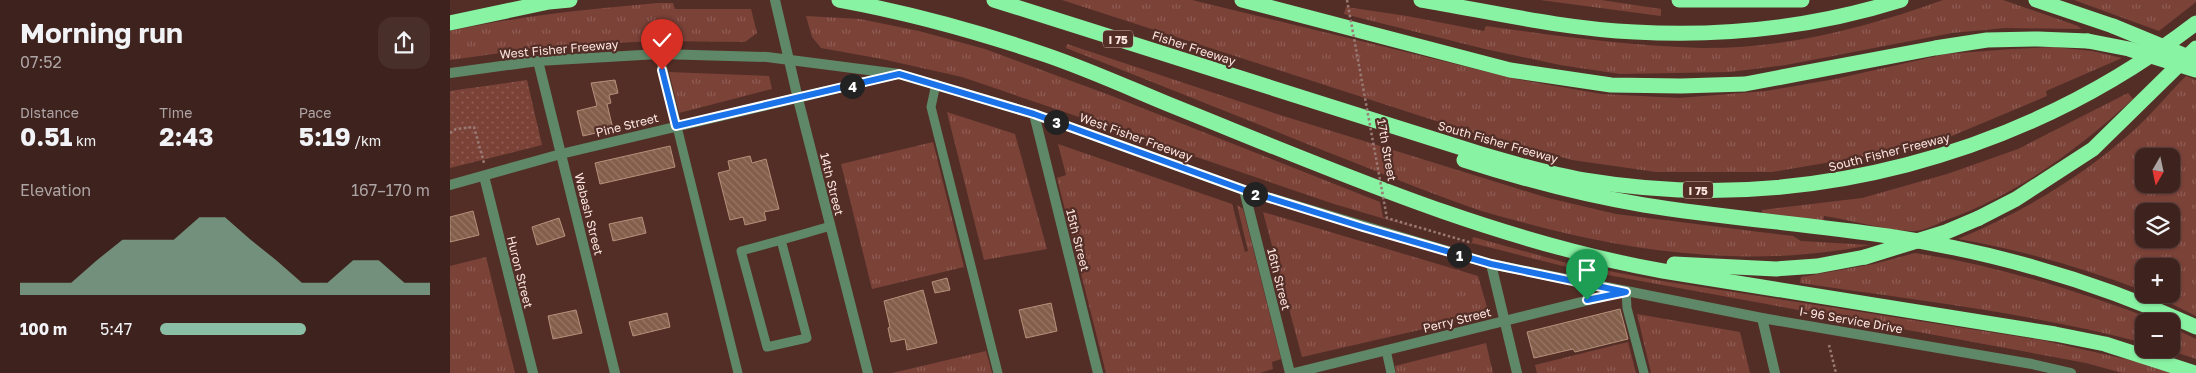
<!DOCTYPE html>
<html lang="en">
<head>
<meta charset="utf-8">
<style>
  body { margin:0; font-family:"Golos Text",sans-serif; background:#492f2a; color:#f1f3f6; height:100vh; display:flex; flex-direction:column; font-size:19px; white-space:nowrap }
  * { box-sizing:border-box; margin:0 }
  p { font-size:16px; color:#ada4a4 }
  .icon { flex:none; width:28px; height:28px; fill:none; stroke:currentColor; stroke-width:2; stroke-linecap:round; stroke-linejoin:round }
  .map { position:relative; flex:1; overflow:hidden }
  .side { display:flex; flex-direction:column; background:#3e221d; width:450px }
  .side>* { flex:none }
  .needle { width:32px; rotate:189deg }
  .fabs { position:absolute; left:1685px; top:148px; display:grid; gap:10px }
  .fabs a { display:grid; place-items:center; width:45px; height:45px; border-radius:10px; background:#3e221d; box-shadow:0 1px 4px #0004,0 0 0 1px #573f3b; font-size:25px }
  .pin { position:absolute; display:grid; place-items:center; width:42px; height:42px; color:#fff; margin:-51px -21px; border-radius:50% 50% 50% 0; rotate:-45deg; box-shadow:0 0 5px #0007 }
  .pin .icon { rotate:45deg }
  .km { position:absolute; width:25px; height:25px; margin:-12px; border-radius:50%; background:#222; color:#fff; font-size:14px; line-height:25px; text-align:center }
  .round { display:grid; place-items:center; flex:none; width:52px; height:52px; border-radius:15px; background:#492f2a }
  .summary { display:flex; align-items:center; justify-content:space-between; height:85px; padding:0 20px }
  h1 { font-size:28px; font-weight:700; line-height:38px }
  .metrics { display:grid; grid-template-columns:repeat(3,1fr); gap:8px; height:85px; padding:5px 20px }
  .metrics div { display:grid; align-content:center }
  .metrics b { font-size:25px; font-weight:700 }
  .metrics small { font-size:14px; font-weight:400 }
  .metrics p { font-size:14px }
  .chart { height:140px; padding:10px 20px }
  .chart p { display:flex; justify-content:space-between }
  .chart svg { width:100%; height:90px; margin-top:5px; fill:#8abfa5; opacity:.7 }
  ul { padding:0 20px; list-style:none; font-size:16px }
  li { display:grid; grid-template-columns:80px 60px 1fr; align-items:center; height:38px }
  li i { height:12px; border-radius:6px; background:#8abfa5 }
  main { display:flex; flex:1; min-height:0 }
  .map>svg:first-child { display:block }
  .grass { fill:url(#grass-tufts); fill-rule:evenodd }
  .park { fill:url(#park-dots) }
  .building { fill:url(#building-back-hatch); stroke:#b7907a }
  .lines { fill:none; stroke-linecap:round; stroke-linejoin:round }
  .path { stroke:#997a74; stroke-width:2.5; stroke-dasharray:2.5 2.5; stroke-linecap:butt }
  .service { stroke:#5f8868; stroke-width:9 }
  .minor { stroke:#5f8868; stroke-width:10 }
  .tertiary { stroke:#5f8868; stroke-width:10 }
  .motorway { stroke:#88f3a3; stroke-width:15 }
  .path-bridge { stroke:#997a74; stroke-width:2.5; stroke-dasharray:2.5 2.5; stroke-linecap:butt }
  .motorway-bridge { stroke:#88f3a3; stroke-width:15 }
  .route-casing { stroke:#fff; stroke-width:10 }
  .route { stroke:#1a73e8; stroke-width:6 }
  .labels { text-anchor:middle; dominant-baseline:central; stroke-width:4.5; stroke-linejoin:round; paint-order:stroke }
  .shield { fill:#532e27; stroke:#cbafa9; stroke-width:1 }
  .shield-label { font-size:11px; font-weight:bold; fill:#fee6e1 }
  .street-label { font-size:12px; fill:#fee6e1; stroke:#532e27 }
</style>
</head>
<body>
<main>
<section class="side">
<div class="summary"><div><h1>Morning run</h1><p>07:52</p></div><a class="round"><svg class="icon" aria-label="share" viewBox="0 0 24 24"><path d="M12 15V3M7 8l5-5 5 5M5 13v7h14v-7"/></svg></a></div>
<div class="metrics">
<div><p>Distance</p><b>0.51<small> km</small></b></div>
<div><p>Time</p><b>2:43</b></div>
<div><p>Pace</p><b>5:19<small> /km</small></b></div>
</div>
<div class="chart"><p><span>Elevation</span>167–170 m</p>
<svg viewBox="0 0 160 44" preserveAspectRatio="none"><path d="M0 44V38L10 38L20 38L30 27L40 17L50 17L60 17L70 6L80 6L90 17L100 27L110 38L120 38L130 27L140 27L150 38L160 38V44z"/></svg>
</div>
<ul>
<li><b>100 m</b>5:47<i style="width:54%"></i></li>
</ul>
</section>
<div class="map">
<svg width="1746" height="373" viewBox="0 0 1746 373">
  <defs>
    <pattern id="grass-tufts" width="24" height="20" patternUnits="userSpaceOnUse" patternTransform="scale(1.25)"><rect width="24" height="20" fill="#7b4238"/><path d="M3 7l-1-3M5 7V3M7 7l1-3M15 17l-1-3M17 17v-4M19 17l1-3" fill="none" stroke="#8f5d54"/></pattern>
    <pattern id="park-dots" width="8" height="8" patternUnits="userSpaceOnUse" patternTransform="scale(1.25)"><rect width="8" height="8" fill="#7b4238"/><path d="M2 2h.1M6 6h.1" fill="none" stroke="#8f5d54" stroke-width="1.8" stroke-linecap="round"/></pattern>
    <pattern id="building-back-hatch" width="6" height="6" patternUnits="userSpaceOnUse" patternTransform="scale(1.25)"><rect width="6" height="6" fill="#835f4b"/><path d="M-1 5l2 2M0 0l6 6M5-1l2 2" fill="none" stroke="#967665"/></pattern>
  </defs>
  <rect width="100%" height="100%" fill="#532e27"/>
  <!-- grass -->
  <g class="grass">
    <path d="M612,0H742L1071,80L1152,94L1229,98L1316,91L1385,79L1496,54L1562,49L1604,47L1642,51L1672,58L1596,91L1597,96L1497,138L1452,150L1322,172H1206L1122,160L1017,131Z"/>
    <path d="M1090,0H1151L1211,9V16Z"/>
    <path d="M1493,0H1553L1628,26L1631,29L1555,28L1502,33L1336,65L1280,72L1170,74L1110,65L1035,49L894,14L896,7L957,16L1034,31L1036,26C1107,36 1179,46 1251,48C1333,49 1416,28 1493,0Z"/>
    <path d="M1624,0H1746V2L1709,31Z"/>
    <path d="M208,3H223L225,9H301L307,33L295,42L205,41L103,46L0,60V31C69,16 138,9 208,3Z"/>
    <path d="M356,16L410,19L469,31L535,49L662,96L930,202L933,217L976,231L884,204L512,77L432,59L371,48L362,37Z"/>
    <path d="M617,44L830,115L1098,198L1166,214L1343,236L1351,241L1420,245C1311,267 1201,255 1094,228C1068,221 1042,215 1017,206C966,188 917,167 867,148C783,114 700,81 616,48Z"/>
    <path d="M219,72L319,76L322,89L229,113Z"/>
    <path d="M1736,76L1746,80V316L1702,294H1721V266H1694V291C1633,268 1572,250 1508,239C1571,213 1632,177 1683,131C1702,114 1718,94 1736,76ZM1694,156H1721V184H1694ZM1694,211H1721V239H1694Z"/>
    <path d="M1678,93L1683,99C1627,150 1568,194 1496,220C1487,224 1474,231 1464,231C1439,231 1400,220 1374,216L1373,222L1312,214V210L1412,198L1497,174L1568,149Z"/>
    <path d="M497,112L565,134L597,249L534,260Z"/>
    <path d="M483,142L514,267L422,289L391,164Z"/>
    <path d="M608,144L782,204L795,252L798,251L787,205L793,209L831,359L822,362L823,369L810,373H656L607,178L616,175Z"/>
    <path d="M813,212L1028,276L1039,314L852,357Z"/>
    <path d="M1023,237L1117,263L1206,280L1591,340L1702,365L1723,373H1672L1636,363L1572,351L1125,269L1022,243Z"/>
    <path d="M1465,253C1549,266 1629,291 1707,321H1694V343C1582,313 1465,300 1350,283L1351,277L1424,264Z"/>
    <path d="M36,257L65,373H0V266Z"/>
    <path d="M1187,314L1290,332L1300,373H1201Z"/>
    <path d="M1721,327L1746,339V359L1716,349H1721Z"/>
    <path d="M1178,342L1186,373H1087L1085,365Z"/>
    <path d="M1036,343L1043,373H946L945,366Z"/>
    <path d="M536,351L542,373H442Z"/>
  </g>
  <!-- park -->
  <path class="park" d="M77,80L92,145L0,168V91Z"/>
  <!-- building -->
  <g class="building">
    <path d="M165,80L168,93L159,95L161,103L157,104L163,129L133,136L127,111L147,106L141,83Z"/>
    <path d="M220,146L225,167L150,184L145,163Z"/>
    <path d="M300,156L302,163L316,159L329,209L314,212L316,220L295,225L293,217L280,220L268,173L280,170L278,161Z"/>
    <path d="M23,211L29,235L0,242V217Z"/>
    <path d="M192,217L196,233L163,241L159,224Z"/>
    <path d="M109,218L115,236L87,245L82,227Z"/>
    <path d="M497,278L500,290L485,293L482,282Z"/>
    <path d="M473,290L487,343L457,350L455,339L441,342L438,328L440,327L434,301Z"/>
    <path d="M601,303L607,331L576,338L569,310Z"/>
    <path d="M1170,309L1178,339L1125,352L1123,349L1084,358L1077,332Z"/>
    <path d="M126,310L132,333L103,339L98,316Z"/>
    <path d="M217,313L220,327L183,336L179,322Z"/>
  </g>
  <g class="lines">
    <!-- path -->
    <g class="path">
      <path d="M0,133L6,129L24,127L34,163"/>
      <path d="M1379,345L1386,373"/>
    </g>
    <!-- service -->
    <g class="service">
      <path d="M209,54L288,373"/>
      <path d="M486,84L481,107L548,373"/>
      <path d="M331,240L357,338L317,347L291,251C321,243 351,235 380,226"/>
      <path d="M1176,291L1177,308L1194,373"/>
      <path d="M936,350L941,373"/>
    </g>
    <!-- minor -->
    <g class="minor">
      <path d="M88,61L165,373"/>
      <path d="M584,114L648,373"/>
      <path d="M34,176L83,373"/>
      <path d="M0,185L111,154L448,74"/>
      <path d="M794,190L840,373"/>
      <path d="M1041,264L1067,373"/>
      <path d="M1312,318L1325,373"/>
      <path d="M844,373L1176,291"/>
    </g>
    <!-- tertiary -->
    <g class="tertiary">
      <path d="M325,0L348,99L418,373"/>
      <path d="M0,73L88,61L209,54L317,57L449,74L584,114L794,190L1041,264L1312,318L1582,364L1621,373"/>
    </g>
    <!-- motorway -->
    <g class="motorway">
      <path d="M389,0C460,13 529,32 596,55C637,69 677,87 718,104C880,169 1040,240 1213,271L1605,334L1655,344L1745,373"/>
      <path d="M544,0L1031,154C1065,164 1099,174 1134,180C1351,216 1573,156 1746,23"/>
      <path d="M792,0L1060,70L1161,85L1231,86L1295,84L1485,48L1537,40L1588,39L1638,41"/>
      <path d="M971,0C1042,12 1114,29 1185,32C1275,37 1365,27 1451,0"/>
      <path d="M1229,0H1352"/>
      <path d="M1586,0L1663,26"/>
      <path d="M0,23L99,2L120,0"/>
      <path d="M1014,160C1073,179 1133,195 1194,205C1275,218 1357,224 1438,236C1545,252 1648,282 1746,327"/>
      <path d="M1529,218L1566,199L1643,149L1746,48"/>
      <path d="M1224,264L1326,269L1367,266L1415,257"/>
    </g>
    <!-- path-bridge -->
    <path class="path-bridge" d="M897,0L937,218L1022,243"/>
    <!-- motorway-bridge -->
    <g class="motorway-bridge">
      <path d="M1663,26L1746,60"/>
      <path d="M1638,41L1679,49L1746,70"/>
      <path d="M1415,257L1496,232L1529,218"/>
    </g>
  </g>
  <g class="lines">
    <defs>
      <path id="route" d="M212,70L226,126L449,74L584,114L794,190L913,227L1041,264L1176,292L1137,300"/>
    </defs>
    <!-- route casing -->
    <use href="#route" class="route-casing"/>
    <!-- route -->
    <use href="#route" class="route"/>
  </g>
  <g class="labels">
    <!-- shield labels -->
    <g class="shield">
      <rect x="653" y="30.5" width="30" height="17" rx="4"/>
      <rect x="1233" y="181.5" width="30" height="17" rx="4"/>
    </g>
    <g class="shield-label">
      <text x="668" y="39">I 75</text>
      <text x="1248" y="190">I 75</text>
    </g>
    <!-- street labels -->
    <g class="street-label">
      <text transform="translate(744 48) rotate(18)">Fisher Freeway</text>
      <text transform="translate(109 49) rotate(-5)">West Fisher Freeway</text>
      <text transform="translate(177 125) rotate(-14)">Pine Street</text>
      <text transform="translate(686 137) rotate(20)">West Fisher Freeway</text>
      <text transform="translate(1048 142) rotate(16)">South Fisher Freeway</text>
      <text transform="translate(937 150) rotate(80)">17th Street</text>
      <text transform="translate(1439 152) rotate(-14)">South Fisher Freeway</text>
      <text transform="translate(382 184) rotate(76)">14th Street</text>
      <text transform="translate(139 214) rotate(76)">Wabash Street</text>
      <text transform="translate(628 240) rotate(76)">15th Street</text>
      <text transform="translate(70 272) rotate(76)">Huron Street</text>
      <text transform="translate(829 279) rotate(76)">16th Street</text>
      <text transform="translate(1007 320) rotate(-14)">Perry Street</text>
      <text transform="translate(1401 320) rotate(10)">I- 96 Service Drive</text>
    </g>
  </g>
</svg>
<div class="fabs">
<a><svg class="needle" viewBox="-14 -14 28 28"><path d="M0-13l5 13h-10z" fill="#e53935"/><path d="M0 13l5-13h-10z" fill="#ada4a4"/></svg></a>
<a><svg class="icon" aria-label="layers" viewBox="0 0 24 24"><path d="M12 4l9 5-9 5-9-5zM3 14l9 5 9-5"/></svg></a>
<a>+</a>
<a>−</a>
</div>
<div class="pin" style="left:1137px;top:300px;background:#1e9e55"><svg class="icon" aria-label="arrive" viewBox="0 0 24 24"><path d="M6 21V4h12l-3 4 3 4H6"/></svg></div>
<div class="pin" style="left:212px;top:70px;background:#d93025"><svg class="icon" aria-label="check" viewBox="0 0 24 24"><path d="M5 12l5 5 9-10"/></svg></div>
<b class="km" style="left:1009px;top:255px">1</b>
<b class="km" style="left:805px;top:194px">2</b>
<b class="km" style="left:606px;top:122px">3</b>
<b class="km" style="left:402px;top:86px">4</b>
</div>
</main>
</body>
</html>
